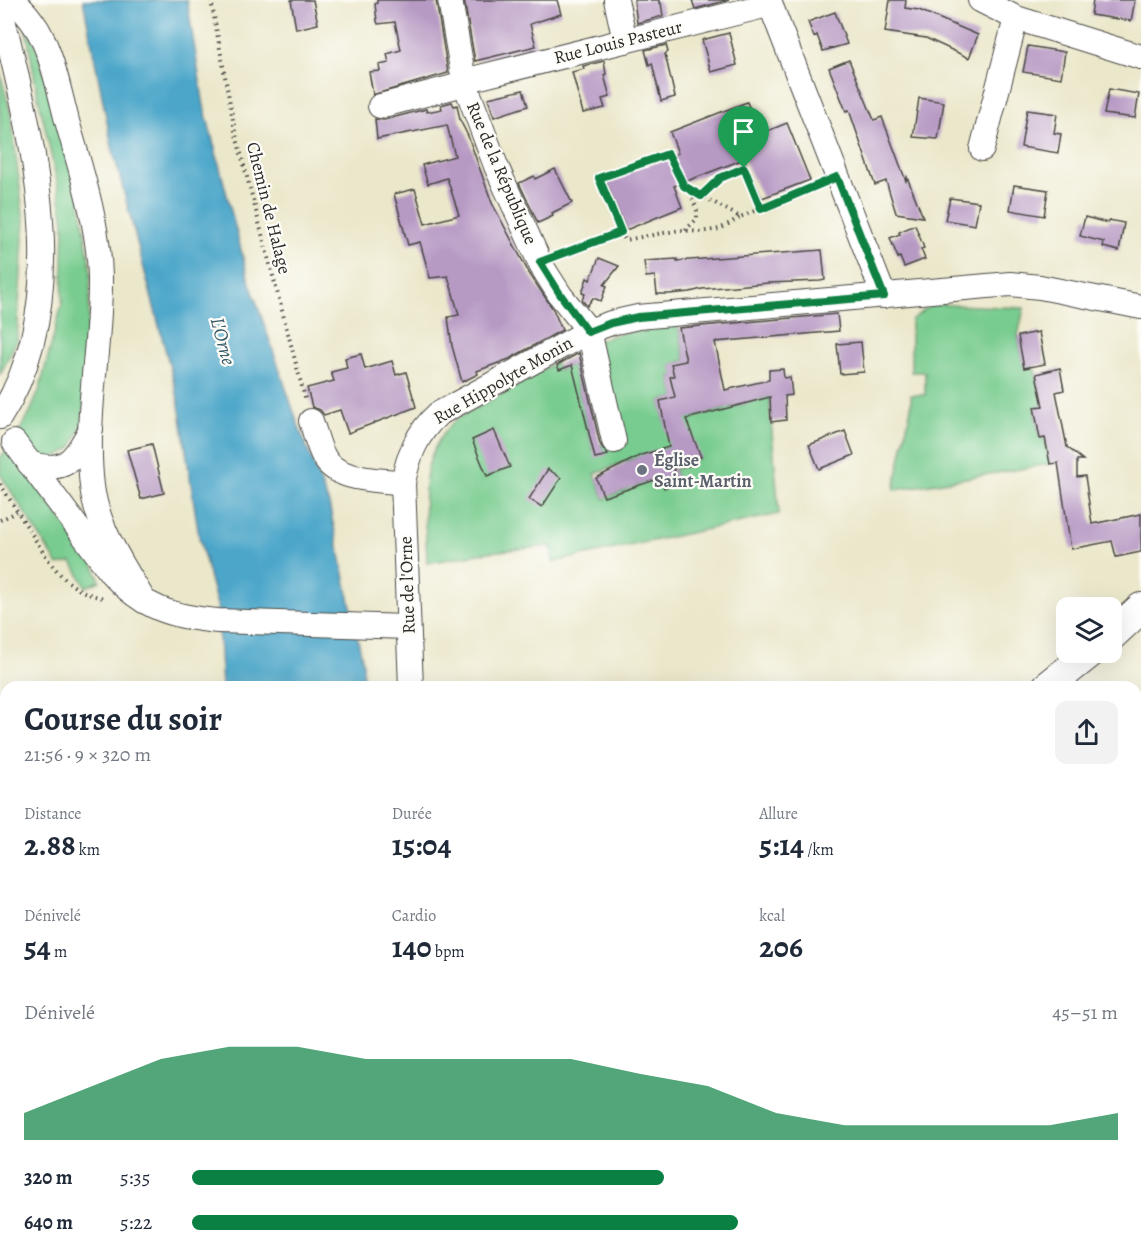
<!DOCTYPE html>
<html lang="fr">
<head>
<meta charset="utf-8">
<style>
  body { margin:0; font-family:Alegreya,serif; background:#f2f2f3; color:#1f2937; height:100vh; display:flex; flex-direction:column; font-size:22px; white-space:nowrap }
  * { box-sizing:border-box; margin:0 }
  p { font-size:20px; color:#747a83 }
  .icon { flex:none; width:33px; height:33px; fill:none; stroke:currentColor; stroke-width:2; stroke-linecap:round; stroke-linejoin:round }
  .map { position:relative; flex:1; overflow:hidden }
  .side { position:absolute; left:0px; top:681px; width:1142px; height:578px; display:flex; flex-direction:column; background:#fff; border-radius:18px 18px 0 0; box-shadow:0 6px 24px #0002 }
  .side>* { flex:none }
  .controls { position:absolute; left:1056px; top:597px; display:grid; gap:12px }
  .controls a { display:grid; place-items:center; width:66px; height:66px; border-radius:12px; background:#fff; box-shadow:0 6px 24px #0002; font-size:30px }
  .pin { position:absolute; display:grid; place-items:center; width:51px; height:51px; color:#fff; margin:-62px -26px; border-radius:50% 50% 50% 0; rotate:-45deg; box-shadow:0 0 6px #0007 }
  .pin .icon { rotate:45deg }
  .round { display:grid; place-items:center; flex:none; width:63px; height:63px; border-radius:12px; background:#f2f2f3 }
  .head { display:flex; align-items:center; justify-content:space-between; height:102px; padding:0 24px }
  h1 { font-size:33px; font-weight:700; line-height:45px }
  .figures { display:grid; grid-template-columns:repeat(3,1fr); gap:9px; height:102px; padding:6px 24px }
  .figures div { display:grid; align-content:center }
  .figures b { font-size:30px; font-weight:700 }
  .figures small { font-size:16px; font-weight:400 }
  .figures p { font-size:16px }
  .chart { height:168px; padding:12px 24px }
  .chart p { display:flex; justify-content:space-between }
  .chart svg { width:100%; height:108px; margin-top:6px; fill:#0b8043; opacity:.7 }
  ul { padding:0 24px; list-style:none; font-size:20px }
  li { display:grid; grid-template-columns:96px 72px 1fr; align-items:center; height:45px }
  li i { height:15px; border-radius:8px; background:#0b8043 }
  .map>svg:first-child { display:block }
  .green { fill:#78cc8f; stroke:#527c5d; stroke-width:1.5; fill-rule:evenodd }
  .water { fill:#4ba6c9; stroke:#3b687a; stroke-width:1.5 }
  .building { fill:#b79ac4 }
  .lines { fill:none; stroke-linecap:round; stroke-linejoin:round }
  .minor-casing { stroke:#484743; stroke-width:26 }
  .major-casing { stroke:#484743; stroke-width:32 }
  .path { stroke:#484743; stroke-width:4; stroke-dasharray:1.5 4.5; stroke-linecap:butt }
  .minor { stroke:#fff; stroke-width:24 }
  .major { stroke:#fff; stroke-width:30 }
  .route-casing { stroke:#fff; stroke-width:12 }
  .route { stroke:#0b8043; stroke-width:8 }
  .worship-dot { fill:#6b7280; stroke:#fdfcf7; stroke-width:2 }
  .labels { text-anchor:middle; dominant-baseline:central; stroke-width:4.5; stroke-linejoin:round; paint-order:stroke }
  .street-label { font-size:18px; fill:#2b2b2b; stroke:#fdfcf7 }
  .worship-label { font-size:18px; font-weight:bold; fill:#5b616d; stroke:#fdfcf7; text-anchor:start }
  .water-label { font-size:20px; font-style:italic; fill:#385c6a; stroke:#fdfcf7 }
</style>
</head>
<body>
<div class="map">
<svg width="1141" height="1258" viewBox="0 0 1141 1258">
  <rect width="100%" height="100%" fill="#fdfcf7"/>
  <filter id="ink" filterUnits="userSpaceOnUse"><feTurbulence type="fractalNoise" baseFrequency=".0167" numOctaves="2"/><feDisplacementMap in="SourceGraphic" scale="12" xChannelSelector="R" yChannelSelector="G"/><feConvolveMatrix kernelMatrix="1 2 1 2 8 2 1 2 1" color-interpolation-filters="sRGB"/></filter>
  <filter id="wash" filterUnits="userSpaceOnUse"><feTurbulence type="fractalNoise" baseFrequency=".008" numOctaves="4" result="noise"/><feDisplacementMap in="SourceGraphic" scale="24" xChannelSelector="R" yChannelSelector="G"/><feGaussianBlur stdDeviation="1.35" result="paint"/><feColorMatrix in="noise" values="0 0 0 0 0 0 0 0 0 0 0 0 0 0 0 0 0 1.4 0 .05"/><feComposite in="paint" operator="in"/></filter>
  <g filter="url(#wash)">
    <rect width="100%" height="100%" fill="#ebe7ca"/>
    <!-- green -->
    <g class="green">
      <path d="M26,29L35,42L79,194L91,272L83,422L71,449L48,461L36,457L17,434L29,415L39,391L62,304L64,222L58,186L37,92Z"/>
      <path d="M0,71L11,115L24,222L17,340L0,375Z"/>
      <path d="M932,304L1024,308L1018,336L1024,368L1034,366L1040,394L1042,395L1044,405L1034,408L1040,439L1045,438L1050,464L894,490L911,407V395H925V372H911V320Z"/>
      <path d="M678,326L686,363L682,361L671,365L675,375L670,377L675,397L660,401L665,423L711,413L769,397L779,514L553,562L551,546L489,552L427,563C426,510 413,456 458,418L520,384L555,362L559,370L572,365L593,449L605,443L599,340L619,334ZM678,445L700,457L674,470L678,482L665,488L659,474L636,487L634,486L604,499L595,474L626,461Z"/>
      <path d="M8,447L93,563L100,581L86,587L72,562L58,565L0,474V458Z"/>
      <path d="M6,976V1252H258L259,1258H0V977Z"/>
      <path d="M381,1253H469L472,1258H381Z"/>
    </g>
    <!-- water -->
    <g class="water">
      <path d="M83,0H187L204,106L248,277L300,430L329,504L363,663V687H222L217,605L199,537L178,398L112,147Z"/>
      <path d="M381,1252V1258H259L258,1253Z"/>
    </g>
    <g id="blocks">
      <!-- building -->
      <g class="building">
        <path d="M291,0H313L318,24L296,29Z"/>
        <path d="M377,0H436L448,73L372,95L373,94L369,72L380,71L379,65L389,63L387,54L401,50L395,22L378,24L377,21L375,4L377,3Z"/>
        <path d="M464,0H557L561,14L530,24L536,46L475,61Z"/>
        <path d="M634,0H659V3H661L663,16L637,23Z"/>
        <path d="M692,0H729L695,9Z"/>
        <path d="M890,0H906L905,8L919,10L978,35L969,58L926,38L885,32Z"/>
        <path d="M1093,0H1135L1131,21L1091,15Z"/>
        <path d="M835,12L847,44L823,51L817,35L814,37L808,22Z"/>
        <path d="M729,33L737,65L711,72L702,40Z"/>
        <path d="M666,45L668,52L665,54L675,97L661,101L652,63L649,65L645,50Z"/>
        <path d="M1028,46L1065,52L1061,78L1023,72Z"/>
        <path d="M849,60L874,120L882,117L906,181L907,177L923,217L896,213L886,181L875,185L849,110L846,111L829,68Z"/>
        <path d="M604,61L606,74L604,75L610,97L602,99L605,108L583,113L572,72L584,69L583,66Z"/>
        <path d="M1109,89L1139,94L1135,118L1104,114Z"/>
        <path d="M523,90L528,106L494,117L488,98Z"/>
        <path d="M919,98L944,102L938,139L913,137Z"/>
        <path d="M452,102L454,106L457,105L460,120L468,136L492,203L529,273L553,309L562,330L509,359L477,371L478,374L462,382L452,346L448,317L459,315L448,276L430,278L420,242L408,245L394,194L415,189L425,224L459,215L447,178L428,184L422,165L455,156L447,125L377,139L375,119L384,120L426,109L427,112L442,109L441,105Z"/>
        <path d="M747,102L760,134L787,123L810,180L762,198L744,159L674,186L682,207L626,230L606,181L648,163L649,165L678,153L670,132Z"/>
        <path d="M1027,110L1057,114L1054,133L1061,134L1058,153L1021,147Z"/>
        <path d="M555,169L572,203L552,213L553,216L538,223L519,183L534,176L535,179Z"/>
        <path d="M1014,185L1048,190L1044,216L1010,210Z"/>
        <path d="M950,198L979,202L975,225L945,220Z"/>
        <path d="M1085,217L1108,223L1109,220L1124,223L1119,251L1103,247L1104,242L1080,236Z"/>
        <path d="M915,225L924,248L921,249L925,259L904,267L900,257L898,258L890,238L900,234L899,232Z"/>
        <path d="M822,250L825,280L820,281L768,283L702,289L690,292L669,294H657L655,276L646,277L644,261L677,259V261Z"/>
        <path d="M599,258L619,266L604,285L607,286L601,301L593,298L587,306L582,300L585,294L582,293L587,278L590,280Z"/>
        <path d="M837,314L839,331L715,342L725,390L769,380V370L783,369L784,378L790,377L792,395L785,396L786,420L771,422L770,397L686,419L701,457L687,462L689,466L673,468L678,482L664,488L661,478L604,497L596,478L641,455L669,447L660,401L675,397L670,377L674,376L671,364L686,361L679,328Z"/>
        <path d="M1039,332L1045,364L1024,368L1018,336Z"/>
        <path d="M861,342L864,372L840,374L837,344Z"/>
        <path d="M579,353L600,444L608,455L595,458L572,365L559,370L557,365Z"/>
        <path d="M361,354L365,369L392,361L396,375L406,372L416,407L348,433L340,410L324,415L320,410L312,407L307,388L334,381L331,372L347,368L345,358Z"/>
        <path d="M1060,368L1064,390L1056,392L1067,447L1083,460H1077V477L1085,476L1092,524L1141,514V552L1116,557L1112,541L1071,549L1058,463L1050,464L1045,438L1040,439L1034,407L1043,406L1036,374Z"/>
        <path d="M494,430L510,467L487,476L472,440Z"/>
        <path d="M845,431L854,455L819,469L809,445Z"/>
        <path d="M152,444L164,493L141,499L127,450Z"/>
        <path d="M548,469L561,478L542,507L529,499Z"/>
      </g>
    </g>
  </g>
  <g filter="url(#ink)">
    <use href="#blocks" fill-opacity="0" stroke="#484743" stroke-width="1.5"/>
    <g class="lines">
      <defs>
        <g id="minor">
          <path d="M11,0C22,7 31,19 38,30C53,57 59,91 67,121C81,171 99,225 100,277C101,345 84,418 92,486C97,528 123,565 144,601"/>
          <path d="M450,0L464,81L496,166L541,265L560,295L589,331L614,441"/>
          <path d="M616,0L625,41"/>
          <path d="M980,0L1016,18L1141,57"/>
          <path d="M769,1L884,296"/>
          <path d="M0,7C31,134 77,297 0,417"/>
          <path d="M380,106L453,87L464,81L760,7L770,0"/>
          <path d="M982,149L1016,18"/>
          <path d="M311,421C315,432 318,447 324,457C337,482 379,479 403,483"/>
          <path d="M14,442L112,574C143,608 173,617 218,621L408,627"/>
          <path d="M29,463C66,475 74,459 91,429"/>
          <path d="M411,687L403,483C408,456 417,433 438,414L589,331L611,323L638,317L1010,284L1040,287L1141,307"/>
          <path d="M486,1252L489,1258"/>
        </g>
        <g id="major">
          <path d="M1112,635L1141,608"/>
          <path d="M1047,687L1091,652"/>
          <path d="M0,832L6,833"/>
        </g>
      </defs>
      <!-- minor casing -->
      <use href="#minor" class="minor-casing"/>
      <!-- major casing -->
      <use href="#major" class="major-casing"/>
      <!-- path -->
      <g class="path">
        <path d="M211,0L235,131L306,402"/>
        <path d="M731,136L744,168"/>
        <path d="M701,196C713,181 726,175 744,168L761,209"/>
        <path d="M685,230L697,219V211L690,190"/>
        <path d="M621,232L625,240L680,230L700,232L720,229L740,217"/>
        <path d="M558,255L621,232L599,178L668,154L684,186L740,217L820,184"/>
        <path d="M0,484C11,501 22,519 33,536C51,565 68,593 105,598"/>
        <path d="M0,520L17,512"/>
        <path d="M0,863H6"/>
      </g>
      <!-- minor -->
      <use href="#minor" class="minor"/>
      <!-- major -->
      <use href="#major" class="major"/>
    </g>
  </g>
  <g class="lines" filter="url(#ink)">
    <defs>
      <path id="route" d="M668,154L684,186L701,196L720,178L744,168L761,209L837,177L884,296L638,317L611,323L588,332L560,294L540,262L621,232L599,178Z"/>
    </defs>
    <!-- route casing -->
    <use href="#route" class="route-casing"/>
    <!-- route -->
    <use href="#route" class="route"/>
  </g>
  <!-- markers -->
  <circle class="worship-dot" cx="642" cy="470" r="6"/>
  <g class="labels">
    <!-- street labels -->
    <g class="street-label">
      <text transform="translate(618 42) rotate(-14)">Rue Louis Pasteur</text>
      <text transform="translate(502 173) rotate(67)">Rue de la République</text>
      <text transform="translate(269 208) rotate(76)">Chemin de Halage</text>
      <text transform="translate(503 380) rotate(-30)">Rue Hippolyte Monin</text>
      <text transform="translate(407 585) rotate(-92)">Rue de l'Orne</text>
    </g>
    <!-- worship labels -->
    <g class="worship-label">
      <text x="654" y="460">Église<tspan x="654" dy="21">Saint-Martin</tspan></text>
    </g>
    <!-- water labels -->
    <g class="water-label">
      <text transform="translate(223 341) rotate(75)">L'Orne</text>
    </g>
  </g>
</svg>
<div class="controls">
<a><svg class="icon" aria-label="layers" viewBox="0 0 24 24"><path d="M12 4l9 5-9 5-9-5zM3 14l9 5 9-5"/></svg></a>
</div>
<div class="pin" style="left:744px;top:168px;background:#1e9e55"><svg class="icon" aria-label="arrive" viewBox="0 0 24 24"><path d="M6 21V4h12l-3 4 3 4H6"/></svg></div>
<section class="side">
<div class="head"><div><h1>Course du soir</h1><p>21:56 · 9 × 320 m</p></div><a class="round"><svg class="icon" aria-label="share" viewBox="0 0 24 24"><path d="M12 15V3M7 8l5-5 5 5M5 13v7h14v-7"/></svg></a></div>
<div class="figures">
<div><p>Distance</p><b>2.88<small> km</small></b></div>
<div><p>Durée</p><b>15:04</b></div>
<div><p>Allure</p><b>5:14<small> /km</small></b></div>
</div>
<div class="figures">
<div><p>Dénivelé</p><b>54<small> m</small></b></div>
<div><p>Cardio</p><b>140<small> bpm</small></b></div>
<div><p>kcal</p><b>206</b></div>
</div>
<div class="chart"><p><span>Dénivelé</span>45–51 m</p>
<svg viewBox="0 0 160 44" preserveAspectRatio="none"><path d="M0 44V33L10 22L20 11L30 6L40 6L50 11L60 11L70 11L80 11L90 17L100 22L110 33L120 38L130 38L140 38L150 38L160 33V44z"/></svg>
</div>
<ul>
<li><b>320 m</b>5:35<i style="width:51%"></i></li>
<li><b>640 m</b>5:22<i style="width:59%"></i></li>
</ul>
</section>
</div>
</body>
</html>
